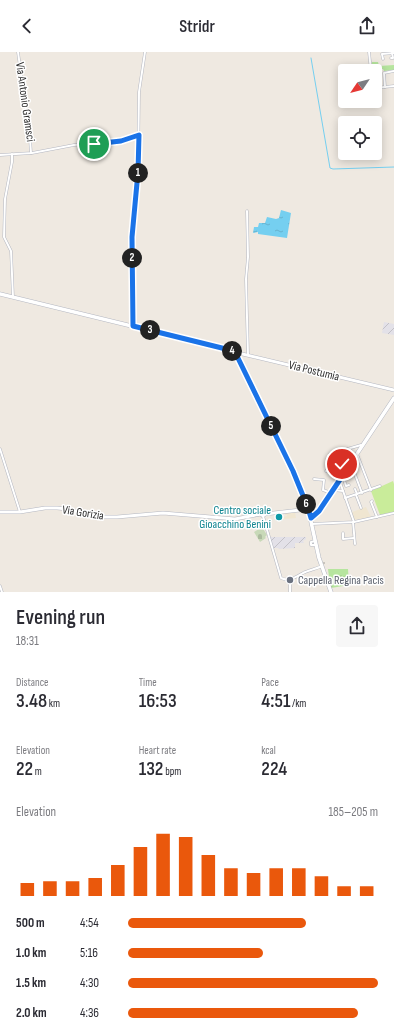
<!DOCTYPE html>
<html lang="en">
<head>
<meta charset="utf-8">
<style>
  body { margin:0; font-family:"Sofia Sans Condensed",sans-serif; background:#f7f7f7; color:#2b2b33; height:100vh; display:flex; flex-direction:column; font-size:15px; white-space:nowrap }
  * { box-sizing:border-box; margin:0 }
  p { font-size:13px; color:#7c7c81 }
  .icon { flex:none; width:22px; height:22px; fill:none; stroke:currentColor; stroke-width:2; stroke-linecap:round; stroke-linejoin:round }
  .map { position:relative; height:540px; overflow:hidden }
  .drawer { display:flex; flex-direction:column; background:#fff; flex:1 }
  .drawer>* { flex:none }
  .needle { width:26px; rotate:235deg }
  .buttons { position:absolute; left:338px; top:12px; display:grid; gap:8px }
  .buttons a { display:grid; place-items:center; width:44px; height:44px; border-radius:4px; background:#fff; box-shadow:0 2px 10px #0003; font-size:20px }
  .pin { position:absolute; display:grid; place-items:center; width:34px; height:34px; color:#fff; margin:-17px; border:2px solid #fff; border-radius:50%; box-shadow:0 1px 4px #0007 }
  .km { position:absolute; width:20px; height:20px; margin:-10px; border-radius:50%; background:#222; color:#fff; font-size:11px; line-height:20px; text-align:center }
  .round { display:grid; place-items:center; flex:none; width:42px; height:42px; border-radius:4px; background:#f7f7f7 }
  .headline { display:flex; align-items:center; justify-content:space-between; height:68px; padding:0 16px }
  h1 { font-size:22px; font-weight:600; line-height:30px }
  .stats { display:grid; grid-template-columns:repeat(3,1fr); gap:6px; height:68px; padding:4px 16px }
  .stats div { display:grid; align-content:center }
  .stats b { font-size:20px; font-weight:600 }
  .stats small { font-size:11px; font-weight:400 }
  .stats p { font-size:11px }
  .chart { height:112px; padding:8px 16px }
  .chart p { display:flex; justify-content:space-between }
  .chart svg { width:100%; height:72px; margin-top:4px; stroke:#ea580c; stroke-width:6 }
  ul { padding:0 16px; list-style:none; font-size:13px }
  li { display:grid; grid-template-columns:64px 48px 1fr; align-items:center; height:30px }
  li i { height:10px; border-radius:5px; background:#ea580c }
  header { display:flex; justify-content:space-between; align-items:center; height:52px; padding:0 16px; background:#fff; font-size:18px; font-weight:600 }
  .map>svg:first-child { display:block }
  .industrial { fill:url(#industrial-furrows) }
  .education { fill:#f0e6d1 }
  .grass { fill:url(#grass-tufts) }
  .cemetery { fill:url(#cemetery-stones) }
  .pitch { fill:#c9ec9a }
  .water { fill:url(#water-ripples) }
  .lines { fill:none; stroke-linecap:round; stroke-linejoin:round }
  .stream { stroke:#75cff0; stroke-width:1 }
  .minor-tunnel { stroke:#c8c4bd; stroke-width:2; stroke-dasharray:2 1; stroke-linecap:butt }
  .minor-casing { stroke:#b4b7c1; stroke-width:3 }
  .tertiary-casing { stroke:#b4b7c1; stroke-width:4 }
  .secondary-casing { stroke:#b4b7c1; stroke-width:4.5 }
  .minor { stroke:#fff; stroke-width:2 }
  .tertiary { stroke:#fff; stroke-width:3 }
  .secondary { stroke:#fff; stroke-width:3.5 }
  .route-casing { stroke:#fff; stroke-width:8 }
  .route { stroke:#1a73e8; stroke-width:5 }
  .culture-dot { fill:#0f9aa8; stroke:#fff; stroke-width:1.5 }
  .worship-dot { fill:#6b7280; stroke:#fff; stroke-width:1.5 }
  .labels { text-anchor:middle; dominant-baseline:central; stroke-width:3; stroke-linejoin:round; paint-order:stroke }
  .street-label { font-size:12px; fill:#2e2e2e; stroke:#fff }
  .culture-label { font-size:12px; fill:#0d838f; stroke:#fff; text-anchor:end }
  .worship-label { font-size:12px; fill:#5b616d; stroke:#fff; text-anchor:start }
</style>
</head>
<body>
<header><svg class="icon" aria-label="back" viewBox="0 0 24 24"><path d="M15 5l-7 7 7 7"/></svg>Stridr<svg class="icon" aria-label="share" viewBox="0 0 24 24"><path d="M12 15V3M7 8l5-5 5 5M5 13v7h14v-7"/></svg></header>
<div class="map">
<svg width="394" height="540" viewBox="0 0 394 540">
  <defs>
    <pattern id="industrial-furrows" width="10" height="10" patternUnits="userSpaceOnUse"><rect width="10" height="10" fill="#e3e1e8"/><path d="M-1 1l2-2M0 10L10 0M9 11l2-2" fill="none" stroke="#c3c1c7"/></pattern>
    <pattern id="grass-tufts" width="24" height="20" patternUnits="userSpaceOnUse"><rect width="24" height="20" fill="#b6e59e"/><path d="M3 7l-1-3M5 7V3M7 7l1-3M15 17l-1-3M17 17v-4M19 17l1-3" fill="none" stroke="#9dc588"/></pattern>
    <pattern id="cemetery-stones" width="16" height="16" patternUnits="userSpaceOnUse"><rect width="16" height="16" fill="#c8d9b8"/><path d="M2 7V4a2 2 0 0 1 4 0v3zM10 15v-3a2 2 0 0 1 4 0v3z" fill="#acbb9e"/></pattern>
    <pattern id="water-ripples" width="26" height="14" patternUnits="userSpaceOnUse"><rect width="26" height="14" fill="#75cff0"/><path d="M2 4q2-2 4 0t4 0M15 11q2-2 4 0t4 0" fill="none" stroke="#66b2ce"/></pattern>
  </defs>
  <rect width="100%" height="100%" fill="#efe9e1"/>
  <!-- industrial -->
  <g class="industrial">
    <path d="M384,270L394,272V283L382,281Z"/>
    <path d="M270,485H306V487L303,489L304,491H295V496L279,497L278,496H273Z"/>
  </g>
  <!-- education -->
  <g class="education">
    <path d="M366,455L371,465L354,468L352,460Z"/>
    <path d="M295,460L296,466L284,467L283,465L287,464V463H285V461Z"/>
  </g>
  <!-- grass -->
  <g class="grass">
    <path d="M372,10H378L379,14L394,13V18L384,19L383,17L372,18Z"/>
    <path d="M328,517H348L349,533L331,536L328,528L331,527V525H329Z"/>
  </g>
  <!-- cemetery -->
  <path class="cemetery" d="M262,475L267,483L265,485L266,486L260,490L254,480Z"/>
  <!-- pitch -->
  <path class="pitch" d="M393,429L394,432V460L380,463L371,439Z"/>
  <!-- water -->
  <path class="water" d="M281,158L291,161L287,186L258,182V180L253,181L254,175H258L259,171H265L267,165L276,167L279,166Z"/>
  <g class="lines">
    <!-- stream -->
    <path class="stream" d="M311,6L330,116L333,117L394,115"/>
    <!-- minor-tunnel -->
    <path class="minor-tunnel" d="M323,511H325"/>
    <defs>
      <g id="minor">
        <path d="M18,0L30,87L31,101"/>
        <path d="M369,0L371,19"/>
        <path d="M391,6H393L392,1"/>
        <path d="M383,7L382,2L394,1"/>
        <path d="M385,35L384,21L394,19"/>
        <path d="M375,36L394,34"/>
        <path d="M12,102V110L5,147L4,185L11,199L13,245"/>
        <path d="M0,103L32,101L74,93L115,90L139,83"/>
        <path d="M247,159L248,205L246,227L248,303"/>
        <path d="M133,274L132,185L138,120L139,40L145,0"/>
        <path d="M0,397L20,460"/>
        <path d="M350,397L354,407"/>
        <path d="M337,400L344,419"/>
        <path d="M357,402L371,438"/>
        <path d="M343,405L347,416"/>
        <path d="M351,412L362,441"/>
        <path d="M326,419L336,421"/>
        <path d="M343,425L346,434L349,433"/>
        <path d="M314,427L324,428L323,438L331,441"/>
        <path d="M355,437L357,442"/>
        <path d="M333,438L343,439"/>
        <path d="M356,443L361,456"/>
        <path d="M345,446L380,434"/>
        <path d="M372,449L371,450L377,465"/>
        <path d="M263,464L281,526C289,530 296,525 303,521C309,518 316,517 322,514"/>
        <path d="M353,470L355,492"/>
        <path d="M354,470L330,402L361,393"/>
        <path d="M312,472L354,470L394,461"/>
        <path d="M343,481V487L354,486"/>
        <path d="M315,489L311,490V493H316"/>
        <path d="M287,528L290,531V540"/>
        <path d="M0,534L2,540"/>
      </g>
      <g id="tertiary">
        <path d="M234,300L394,338"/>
        <path d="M0,460H20L45,456H57L68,457L97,465H117L163,461L235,467L261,462"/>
        <path d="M263,460L265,462L263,464L261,462Z"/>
        <path d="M265,462L309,457"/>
      </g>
      <g id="secondary">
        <path d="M0,242L230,298L236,302L240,308L293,420L308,456L319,506L331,540"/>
        <path d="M311,466L319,459L394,346"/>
      </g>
    </defs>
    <!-- minor casing -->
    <use href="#minor" class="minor-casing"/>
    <!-- tertiary casing -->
    <use href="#tertiary" class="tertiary-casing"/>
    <!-- secondary casing -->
    <use href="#secondary" class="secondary-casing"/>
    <!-- minor -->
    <use href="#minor" class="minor"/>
    <!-- tertiary -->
    <use href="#tertiary" class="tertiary"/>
    <!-- secondary -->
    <use href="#secondary" class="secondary"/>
  </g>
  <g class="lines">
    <defs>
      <path id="route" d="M94,92L121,89L139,83L138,120L132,185L133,274L230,298L236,302L293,419L308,456L311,466L319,459L345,420L342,412"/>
    </defs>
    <!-- route casing -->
    <use href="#route" class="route-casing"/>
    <!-- route -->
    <use href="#route" class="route"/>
  </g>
  <!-- markers -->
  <circle class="culture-dot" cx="279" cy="465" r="4"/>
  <circle class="worship-dot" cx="290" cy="528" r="4"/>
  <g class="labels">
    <!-- street labels -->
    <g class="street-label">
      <text transform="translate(25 50) rotate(82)">Via Antonio Gramsci</text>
      <text transform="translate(314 319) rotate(14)">Via Postumia</text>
      <text transform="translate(83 461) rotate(9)">Via Gorizia</text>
    </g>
    <!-- culture labels -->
    <g class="culture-label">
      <text x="271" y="458">Centro sociale<tspan x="271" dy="14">Gioacchino Benini</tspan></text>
    </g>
    <!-- worship labels -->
    <g class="worship-label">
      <text x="298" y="528">Cappella Regina Pacis</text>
    </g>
  </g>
</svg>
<div class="buttons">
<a><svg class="needle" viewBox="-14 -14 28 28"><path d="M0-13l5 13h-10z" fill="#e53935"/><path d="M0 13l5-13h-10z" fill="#7c7c81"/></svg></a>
<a><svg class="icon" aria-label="locate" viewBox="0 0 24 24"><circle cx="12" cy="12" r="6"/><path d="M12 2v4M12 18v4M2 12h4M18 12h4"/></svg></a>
</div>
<div class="pin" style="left:94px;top:92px;background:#1e9e55"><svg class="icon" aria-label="arrive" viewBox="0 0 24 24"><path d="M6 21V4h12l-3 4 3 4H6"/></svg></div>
<div class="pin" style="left:342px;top:412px;background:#d93025"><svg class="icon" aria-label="check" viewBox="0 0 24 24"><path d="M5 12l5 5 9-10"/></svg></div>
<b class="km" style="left:138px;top:121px">1</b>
<b class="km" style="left:132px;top:206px">2</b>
<b class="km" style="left:150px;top:278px">3</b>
<b class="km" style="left:232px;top:299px">4</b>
<b class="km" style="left:271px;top:374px">5</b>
<b class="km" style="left:306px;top:452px">6</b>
</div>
<section class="drawer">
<div class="headline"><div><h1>Evening run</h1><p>18:31</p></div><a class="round"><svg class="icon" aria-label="share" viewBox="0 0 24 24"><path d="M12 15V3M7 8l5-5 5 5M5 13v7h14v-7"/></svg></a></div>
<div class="stats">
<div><p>Distance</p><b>3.48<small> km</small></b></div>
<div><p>Time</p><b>16:53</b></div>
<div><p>Pace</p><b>4:51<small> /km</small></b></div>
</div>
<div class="stats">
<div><p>Elevation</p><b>22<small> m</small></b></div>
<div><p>Heart rate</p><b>132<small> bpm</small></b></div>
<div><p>kcal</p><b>224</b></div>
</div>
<div class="chart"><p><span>Elevation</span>185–205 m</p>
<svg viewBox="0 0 160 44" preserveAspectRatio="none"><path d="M5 44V36M15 44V35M25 44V35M35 44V33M45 44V25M55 44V14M65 44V6M75 44V8M85 44V19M95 44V27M105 44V30M115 44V27M125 44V27M135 44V32M145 44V38M155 44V38"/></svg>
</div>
<ul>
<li><b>500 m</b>4:54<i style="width:71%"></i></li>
<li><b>1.0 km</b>5:16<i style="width:54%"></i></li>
<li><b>1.5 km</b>4:30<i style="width:100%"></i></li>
<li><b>2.0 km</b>4:36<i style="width:92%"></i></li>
</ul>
</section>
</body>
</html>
